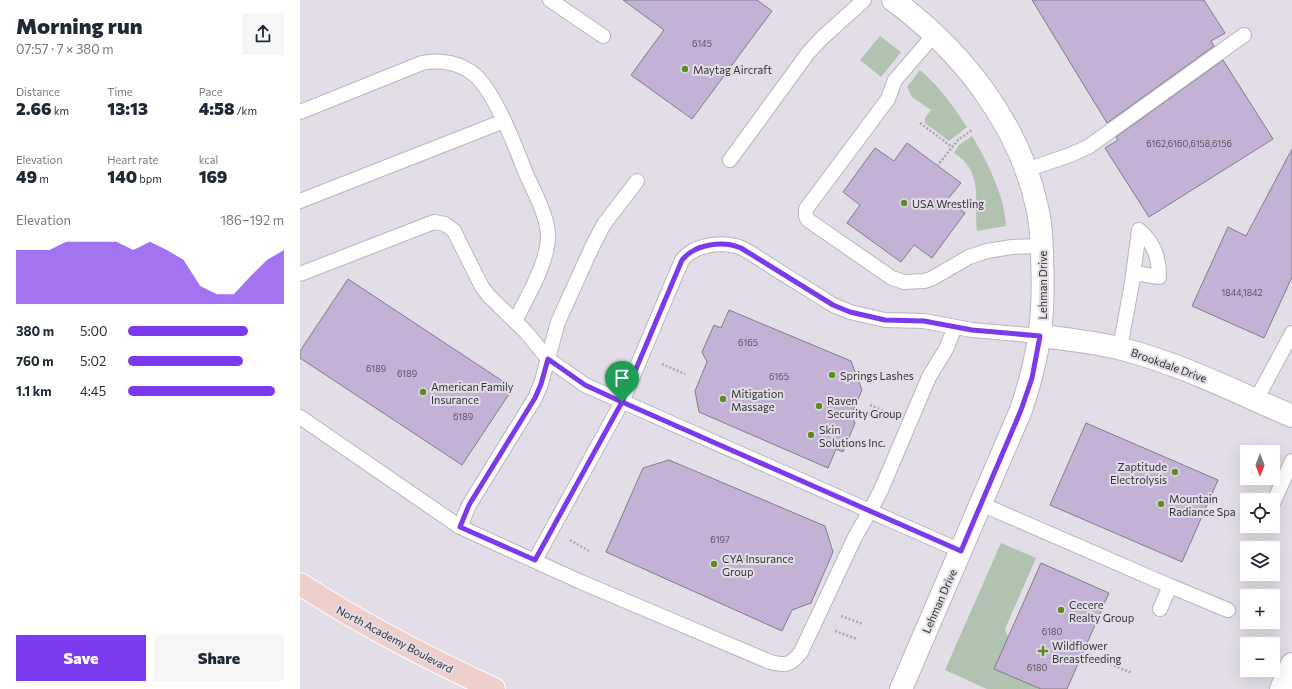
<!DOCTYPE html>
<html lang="en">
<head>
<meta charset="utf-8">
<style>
  body { margin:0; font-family:Commissioner,sans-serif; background:#f6f6f7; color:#1f2937; height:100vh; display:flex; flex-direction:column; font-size:15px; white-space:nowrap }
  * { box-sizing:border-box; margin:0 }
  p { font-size:13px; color:#747a83 }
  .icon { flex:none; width:22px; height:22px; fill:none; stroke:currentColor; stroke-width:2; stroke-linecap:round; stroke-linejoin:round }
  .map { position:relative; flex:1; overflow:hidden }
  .sheet { display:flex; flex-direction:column; background:#fff; width:300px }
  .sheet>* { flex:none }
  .needle { width:26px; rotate:180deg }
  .controls { position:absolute; left:940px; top:445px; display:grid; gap:8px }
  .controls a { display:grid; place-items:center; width:40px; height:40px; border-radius:0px; background:#fff; box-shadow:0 4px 16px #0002; font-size:20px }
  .pin { position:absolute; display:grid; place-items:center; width:34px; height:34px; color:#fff; margin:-41px -17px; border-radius:50% 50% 50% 0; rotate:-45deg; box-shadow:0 0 4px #0007 }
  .pin .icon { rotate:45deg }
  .round { display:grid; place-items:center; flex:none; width:42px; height:42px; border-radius:0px; background:#f6f6f7 }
  .overview { display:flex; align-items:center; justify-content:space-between; height:68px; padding:0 16px }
  h1 { font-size:22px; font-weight:800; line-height:30px }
  .figures { display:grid; grid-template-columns:repeat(3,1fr); gap:6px; height:68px; padding:4px 16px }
  .figures div { display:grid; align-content:center }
  .figures b { font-size:17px; font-weight:800 }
  .figures small { font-size:11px; font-weight:400 }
  .figures p { font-size:11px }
  .chart { height:112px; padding:8px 16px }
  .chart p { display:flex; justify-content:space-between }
  .chart svg { width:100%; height:72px; margin-top:4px; fill:#7c3aed; opacity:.7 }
  .primary-button { display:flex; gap:8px; margin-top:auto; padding:8px 16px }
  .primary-button a { flex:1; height:46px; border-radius:0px; background:#7c3aed; color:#fff; font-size:16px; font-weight:800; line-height:46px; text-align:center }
  .primary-button a+a { background:#f6f6f7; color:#1f2937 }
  ul { padding:0 16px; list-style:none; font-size:13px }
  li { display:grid; grid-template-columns:64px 48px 1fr; align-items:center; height:30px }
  li i { height:10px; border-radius:5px; background:#7c3aed }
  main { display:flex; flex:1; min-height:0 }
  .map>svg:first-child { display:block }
  .green { fill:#b1c2b0 }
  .building { fill:#c3b2d5; stroke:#817d85 }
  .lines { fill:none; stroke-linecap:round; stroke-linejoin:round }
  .lane-casing { stroke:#bab5bf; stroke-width:16 }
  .street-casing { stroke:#bab5bf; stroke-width:24 }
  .highway-casing { stroke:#fff; stroke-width:24 }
  .path { stroke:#aba7af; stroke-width:2.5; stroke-dasharray:2 2; stroke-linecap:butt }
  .lane { stroke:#fff; stroke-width:14 }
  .street { stroke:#fff; stroke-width:22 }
  .highway { stroke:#eecfcb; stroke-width:22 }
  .route-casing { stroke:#fff; stroke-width:8 }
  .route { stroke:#7c3aed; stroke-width:5 }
  .poi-dot { fill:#5d8c20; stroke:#e2dde7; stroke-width:1.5 }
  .labels { text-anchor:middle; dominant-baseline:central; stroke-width:4; stroke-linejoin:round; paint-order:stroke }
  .number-label { font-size:9px; fill:#59545f }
  .poi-label { font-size:11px; fill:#363438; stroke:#e2dde7; text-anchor:start }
  .street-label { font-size:11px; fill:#363438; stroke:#e2dde7 }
</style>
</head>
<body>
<main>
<section class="sheet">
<div class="overview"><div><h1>Morning run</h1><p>07:57 · 7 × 380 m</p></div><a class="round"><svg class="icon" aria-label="share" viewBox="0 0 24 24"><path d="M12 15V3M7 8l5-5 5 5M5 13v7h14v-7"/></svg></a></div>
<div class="figures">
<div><p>Distance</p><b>2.66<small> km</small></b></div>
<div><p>Time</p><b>13:13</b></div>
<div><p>Pace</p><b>4:58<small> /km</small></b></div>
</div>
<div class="figures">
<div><p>Elevation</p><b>49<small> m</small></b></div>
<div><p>Heart rate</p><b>140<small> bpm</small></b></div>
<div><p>kcal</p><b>169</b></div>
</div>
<div class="chart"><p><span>Elevation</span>186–192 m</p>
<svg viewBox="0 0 160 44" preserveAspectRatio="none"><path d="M0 44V11L10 11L20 11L30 6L40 6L50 6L60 6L70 11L80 6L90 11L100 17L110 33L120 38L130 38L140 27L150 17L160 11V44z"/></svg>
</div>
<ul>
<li><b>380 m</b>5:00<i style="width:77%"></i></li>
<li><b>760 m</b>5:02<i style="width:74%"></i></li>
<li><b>1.1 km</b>4:45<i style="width:94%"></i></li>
</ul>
<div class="primary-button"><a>Save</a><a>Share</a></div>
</section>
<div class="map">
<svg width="992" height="689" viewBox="0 0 992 689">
  <rect width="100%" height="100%" fill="#e2dde7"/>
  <!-- green -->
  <g class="green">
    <path d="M580,36L601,52L581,77L560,60Z"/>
    <path d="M620,70C640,87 653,106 667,127L649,141L625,123V118L631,110L612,97L607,87Z"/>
    <path d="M672,136C687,161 705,197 706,226L677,231C674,202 684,171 654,153L659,145Z"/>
    <path d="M701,543L736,558L705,629L708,637L741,689H687L645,670Z"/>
  </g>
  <!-- building -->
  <g class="building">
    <path d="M323,0H457L472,11L392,119L331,75L364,30Z"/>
    <path d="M732,0H904L925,33L911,41L914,46L807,123Z"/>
    <path d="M923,60L973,139L849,217L805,148L818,140L816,137Z"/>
    <path d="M607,143L661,183L647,200L665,213L632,258L614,245L601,262L547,223L560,205L543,192L575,148L594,161Z"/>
    <path d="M992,149V277L964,338L892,306L928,227L946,236Z"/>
    <path d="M48,279L213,388L162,465L0,358V351Z"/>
    <path d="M429,310L551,361L562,390L551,415L555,423L543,452L536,449L528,468L399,412L395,391L407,362L402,352L414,325L421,328Z"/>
    <path d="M786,423L918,480L882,562L750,505Z"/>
    <path d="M369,460L525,526L533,552L511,603L492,610L482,631L306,552L343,468Z"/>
    <path d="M741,563L809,593L767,689H741L694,669Z"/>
  </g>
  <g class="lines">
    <defs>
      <g id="lane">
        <path d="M250,0L303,36"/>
        <path d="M634,35L595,80L588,99L506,209V216L508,220L592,278L604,282L624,281L631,279L669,257L687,251L712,247L742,246"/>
        <path d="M0,112L122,63C140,59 162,63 176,76C197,96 216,149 227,176C235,193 248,218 248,236C248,263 227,297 215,321"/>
        <path d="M430,160L508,53L522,38L564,0"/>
        <path d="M726,170L770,155L788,147L944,35"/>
        <path d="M0,201L204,121"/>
        <path d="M0,274L134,222L145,224L154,231L182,287L189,296L226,332L248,359L285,385L570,511L555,537L501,652C491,665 486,666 470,662L281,582L160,527"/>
        <path d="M655,327L646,349L629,377L581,490L570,511L661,551"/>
        <path d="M820,348L832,283C834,265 837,248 839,230C854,243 859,257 859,277L834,273"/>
        <path d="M956,400L992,333"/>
        <path d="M0,417L160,527L169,505L235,398L241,384L258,322L293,245L304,224L337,181"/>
        <path d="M973,503L992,461"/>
        <path d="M681,504L870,586L860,609"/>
        <path d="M235,560L322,402L382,260C394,245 418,242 436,246C445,248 455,256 463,261C486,276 510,290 533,305L550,312L585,320L624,321L672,330L740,336"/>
        <path d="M870,586L928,610"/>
      </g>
      <g id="street">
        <path d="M593,0C661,50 719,123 737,207C741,224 742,241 742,258C745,315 739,357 721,410L601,689"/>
        <path d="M740,336C767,339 795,342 822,349C881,364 936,392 992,416"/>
        <path d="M981,689L992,664"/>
      </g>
      <path id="highway" d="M0,584C61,624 127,658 194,689"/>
    </defs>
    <!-- lane casing -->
    <use href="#lane" class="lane-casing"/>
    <!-- street casing -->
    <use href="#street" class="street-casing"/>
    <!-- highway casing -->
    <use href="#highway" class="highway-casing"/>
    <!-- path -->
    <g class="path">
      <path d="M620,123L652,147"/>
      <path d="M637,166L658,140L672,130"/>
      <path d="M362,364L385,374"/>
      <path d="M570,405L589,413"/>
      <path d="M911,496L917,498"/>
      <path d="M270,540L289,551"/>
      <path d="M973,609L974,610"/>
      <path d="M541,616L563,624"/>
      <path d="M535,631L557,639"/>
      <path d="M788,655L832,673"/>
    </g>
    <!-- lane -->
    <use href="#lane" class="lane"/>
    <!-- street -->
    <use href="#street" class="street"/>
    <!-- highway -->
    <use href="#highway" class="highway"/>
  </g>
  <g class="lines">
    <defs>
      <path id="route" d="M322,402L235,560L160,527L169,505L235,398L241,384L248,359L285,385L322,402L382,260C395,244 423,240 441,248L533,305L550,312L585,320L624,321L672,330L740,336L732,378L721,410L661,551L322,402"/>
    </defs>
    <!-- route casing -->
    <use href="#route" class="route-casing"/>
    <!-- route -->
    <use href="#route" class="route"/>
  </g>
  <!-- markers -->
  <g class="poi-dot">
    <circle cx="385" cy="69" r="4"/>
    <circle cx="604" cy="203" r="4"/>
    <circle cx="532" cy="375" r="4"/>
    <circle cx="123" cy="392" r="4"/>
    <circle cx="423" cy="399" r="4"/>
    <circle cx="519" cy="406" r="4"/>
    <circle cx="511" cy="435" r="4"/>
    <circle cx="875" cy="472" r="4"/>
    <circle cx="861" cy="504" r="4"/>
    <circle cx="414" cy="564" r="4"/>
    <circle cx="761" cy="610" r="4"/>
    <path d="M741 645h4v4h4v4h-4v4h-4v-4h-4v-4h4z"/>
  </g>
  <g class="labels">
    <!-- number labels -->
    <g class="number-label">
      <text x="402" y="43">6145</text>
      <text x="889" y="143">6162,6160,6158,6156</text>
      <text x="942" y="292">1844,1842</text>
      <text x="448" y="342">6165</text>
      <text x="76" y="368">6189</text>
      <text x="107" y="373">6189</text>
      <text x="479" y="376">6165</text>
      <text x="163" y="416">6189</text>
      <text x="420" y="539">6197</text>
      <text x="752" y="631">6180</text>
      <text x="737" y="667">6180</text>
    </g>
    <!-- poi labels -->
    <g class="poi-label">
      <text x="393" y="69">Maytag Aircraft</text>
      <text x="612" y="203">USA Wrestling</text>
      <text x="540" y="375">Springs Lashes</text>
      <text x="131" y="386">American Family<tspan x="131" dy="13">Insurance</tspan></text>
      <text x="431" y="393">Mitigation<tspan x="431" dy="13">Massage</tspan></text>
      <text x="527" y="400">Raven<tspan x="527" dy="13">Security Group</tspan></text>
      <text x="519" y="429">Skin<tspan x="519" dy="13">Solutions Inc.</tspan></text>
      <text x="867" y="466" text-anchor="end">Zaptitude<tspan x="867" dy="13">Electrolysis</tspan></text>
      <text x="869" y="498">Mountain<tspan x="869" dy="13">Radiance Spa</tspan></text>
      <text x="422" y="558">CYA Insurance<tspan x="422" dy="13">Group</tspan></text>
      <text x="769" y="604">Cecere<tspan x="769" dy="13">Realty Group</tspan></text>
      <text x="752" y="645">Wildflower<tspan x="752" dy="13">Breastfeeding</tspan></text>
    </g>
    <!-- street labels -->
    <g class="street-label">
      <text transform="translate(742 285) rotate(-90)">Lehman Drive</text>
      <text transform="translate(869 365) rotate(20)">Brookdale Drive</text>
      <text transform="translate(639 601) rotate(-66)">Lehman Drive</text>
      <text transform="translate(95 639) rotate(28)">North Academy Boulevard</text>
    </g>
  </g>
</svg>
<div class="controls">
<a><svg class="needle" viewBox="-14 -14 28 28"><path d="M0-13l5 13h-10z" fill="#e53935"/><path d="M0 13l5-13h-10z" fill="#747a83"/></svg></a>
<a><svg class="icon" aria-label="locate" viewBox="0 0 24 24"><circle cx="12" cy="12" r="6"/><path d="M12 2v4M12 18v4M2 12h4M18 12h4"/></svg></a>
<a><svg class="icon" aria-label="layers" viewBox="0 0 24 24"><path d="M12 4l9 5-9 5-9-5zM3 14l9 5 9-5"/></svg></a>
<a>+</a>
<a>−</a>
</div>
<div class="pin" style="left:322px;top:402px;background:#1e9e55"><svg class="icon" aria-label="arrive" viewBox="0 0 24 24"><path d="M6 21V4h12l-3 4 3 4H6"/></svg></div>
</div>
</main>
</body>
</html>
